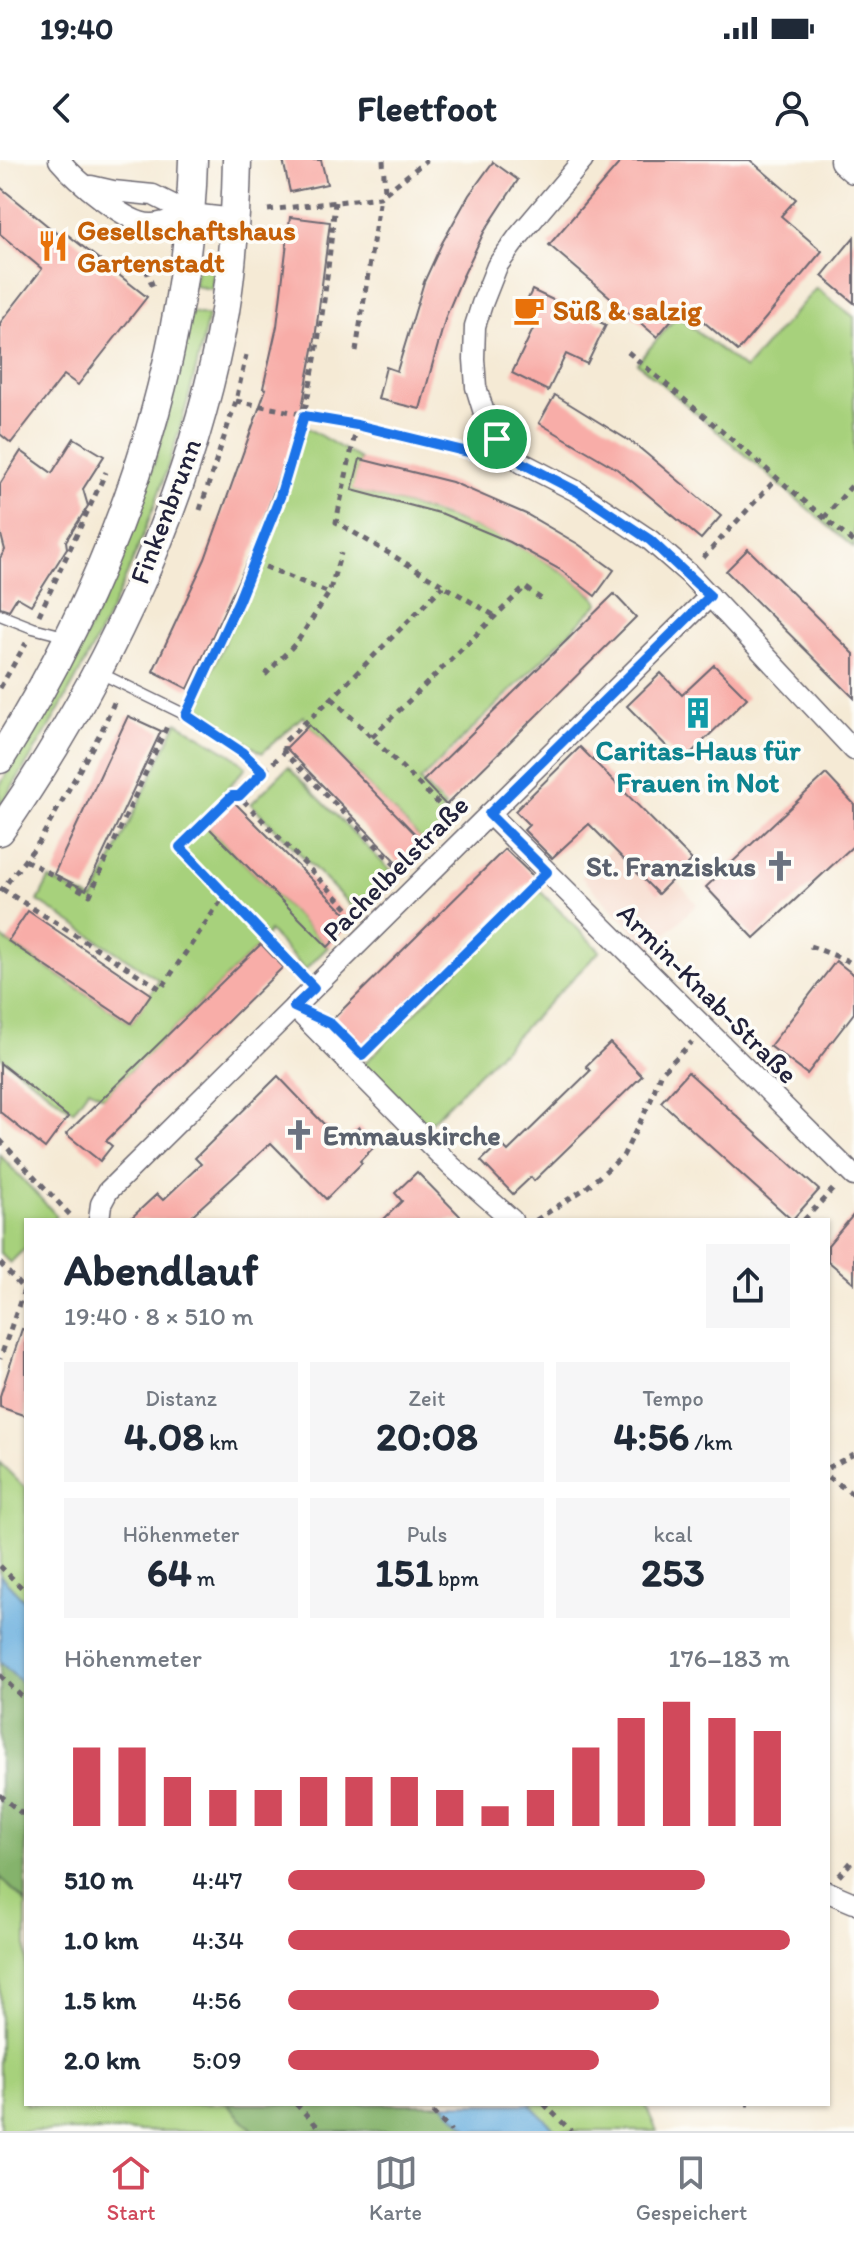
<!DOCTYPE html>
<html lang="de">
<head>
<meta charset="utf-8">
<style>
  body { margin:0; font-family:Itim,sans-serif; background:#f6f6f7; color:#1f2937; height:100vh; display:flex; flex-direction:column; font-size:30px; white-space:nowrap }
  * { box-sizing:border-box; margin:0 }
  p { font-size:26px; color:#747a83 }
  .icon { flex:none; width:44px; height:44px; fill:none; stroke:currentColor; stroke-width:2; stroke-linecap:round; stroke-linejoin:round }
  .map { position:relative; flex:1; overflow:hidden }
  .sheet { position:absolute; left:24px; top:1058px; width:806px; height:888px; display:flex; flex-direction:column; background:#fff; border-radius:0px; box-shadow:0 2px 6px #0004 }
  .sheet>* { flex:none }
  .pin { position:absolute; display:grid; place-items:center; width:68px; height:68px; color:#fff; margin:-34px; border:4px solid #fff; border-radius:50%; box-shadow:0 2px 8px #0007 }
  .round { display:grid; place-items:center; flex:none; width:84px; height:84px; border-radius:0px; background:#f6f6f7 }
  .summary { display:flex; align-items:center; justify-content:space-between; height:136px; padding:0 40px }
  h1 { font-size:44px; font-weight:700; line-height:60px }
  .metrics { display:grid; grid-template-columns:repeat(3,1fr); gap:12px; height:136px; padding:8px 40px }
  .metrics div { display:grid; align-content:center; border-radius:0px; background:#f6f6f7; text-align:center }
  .metrics b { font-size:40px; font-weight:700 }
  .metrics small { font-size:22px; font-weight:400 }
  .metrics p { font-size:22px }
  .chart { height:224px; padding:16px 40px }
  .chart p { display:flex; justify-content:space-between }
  .chart svg { width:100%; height:144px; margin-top:8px; stroke:#d1495b; stroke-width:6 }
  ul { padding:0 40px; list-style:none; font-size:26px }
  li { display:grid; grid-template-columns:128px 96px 1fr; align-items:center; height:60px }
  li i { height:20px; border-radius:10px; background:#d1495b }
  .status { display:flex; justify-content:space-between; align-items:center; height:56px; padding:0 40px; background:#fff; direction:ltr }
  .status svg { height:22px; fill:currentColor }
  header { display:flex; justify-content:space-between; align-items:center; height:104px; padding:0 40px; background:#fff; font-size:36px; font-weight:700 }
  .tabs { display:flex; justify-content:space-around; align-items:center; height:112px; border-top:2px solid #e0e1e3; background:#fff; font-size:22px; color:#747a83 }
  .tabs a { display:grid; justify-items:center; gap:4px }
  .tabs .selected { color:#d1495b }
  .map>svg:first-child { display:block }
  .built { fill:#f5d2c2 }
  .green { fill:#a7d17c; stroke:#647a5c; stroke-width:2 }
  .forest { fill:#85b36c; stroke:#546a54; stroke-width:2 }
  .water { fill:#67aede; stroke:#44688c; stroke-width:2 }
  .building { fill:#f8ada8 }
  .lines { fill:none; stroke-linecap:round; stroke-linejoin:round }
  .lane-casing { stroke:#6c6871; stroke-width:13 }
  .street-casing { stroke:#6c6871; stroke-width:23 }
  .secondary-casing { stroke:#6c6871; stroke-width:31 }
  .path { stroke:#6c6871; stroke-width:5; stroke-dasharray:6 6; stroke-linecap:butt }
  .lane { stroke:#fff; stroke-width:10 }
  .street { stroke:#fff; stroke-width:20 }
  .secondary { stroke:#fff; stroke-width:28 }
  .route-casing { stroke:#fff; stroke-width:16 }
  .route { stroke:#1a73e8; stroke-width:10 }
  .labels { text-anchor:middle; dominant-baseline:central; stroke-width:7; stroke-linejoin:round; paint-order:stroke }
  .food-label { font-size:28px; font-weight:bold; fill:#c56008; stroke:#fdfcf7; text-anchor:start }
  .street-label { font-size:28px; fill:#22223b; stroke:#fdfcf7 }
  .culture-label { font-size:28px; font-weight:bold; fill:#0d838f; stroke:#fdfcf7 }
  .worship-label { font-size:28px; font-weight:bold; fill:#5b616d; stroke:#fdfcf7; text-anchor:end }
</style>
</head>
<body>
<div class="status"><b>19:40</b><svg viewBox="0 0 49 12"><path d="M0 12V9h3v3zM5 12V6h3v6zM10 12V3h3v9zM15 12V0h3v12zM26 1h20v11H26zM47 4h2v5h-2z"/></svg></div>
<header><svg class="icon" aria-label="back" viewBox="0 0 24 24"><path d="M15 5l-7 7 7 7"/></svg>Fleetfoot<svg class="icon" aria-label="person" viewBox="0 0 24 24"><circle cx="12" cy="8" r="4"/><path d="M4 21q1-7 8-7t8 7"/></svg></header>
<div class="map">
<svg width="854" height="1971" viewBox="0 0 854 1971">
  <rect width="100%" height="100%" fill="#fdfcf7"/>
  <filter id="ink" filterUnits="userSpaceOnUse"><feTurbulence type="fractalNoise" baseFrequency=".0125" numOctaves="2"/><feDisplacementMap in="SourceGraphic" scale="16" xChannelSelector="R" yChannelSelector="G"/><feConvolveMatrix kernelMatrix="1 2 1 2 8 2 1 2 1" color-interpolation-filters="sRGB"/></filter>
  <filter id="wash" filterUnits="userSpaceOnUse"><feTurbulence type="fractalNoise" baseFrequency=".006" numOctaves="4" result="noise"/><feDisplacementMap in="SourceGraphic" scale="32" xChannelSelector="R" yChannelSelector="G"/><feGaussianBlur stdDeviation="1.8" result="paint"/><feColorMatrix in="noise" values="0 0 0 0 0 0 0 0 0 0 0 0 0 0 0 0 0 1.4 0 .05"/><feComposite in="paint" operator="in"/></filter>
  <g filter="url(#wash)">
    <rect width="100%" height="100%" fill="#f5ead5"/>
    <!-- built -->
    <path class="built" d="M646,656L692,700L674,718L697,744L651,789L581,717Z"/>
    <!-- green -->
    <g class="green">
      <path d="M205,100L214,105L212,129L194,126L198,105Z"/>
      <path d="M816,128L854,157V388L637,203L677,156L745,209Z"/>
      <path d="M191,152L208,156C170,340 103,489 0,646V625C37,564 74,503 104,438C145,347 172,250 191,152Z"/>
      <path d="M304,266L360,299L353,330C429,350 506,371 571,418C581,426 592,432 599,443L420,621L445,647L440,654L451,664L428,687L309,565L303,556L262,593L196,547C237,454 276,363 304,266Z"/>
      <path d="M177,562L232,595L246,607L226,630L233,641L208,667L328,787L305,810L269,771L261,784L104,937L89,929L73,951L0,897V777L131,863L159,820L38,741L49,719L93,740Z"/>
      <path d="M288,607L399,719L361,756L251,644Z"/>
      <path d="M538,729L600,791L426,967L363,905Z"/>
      <path d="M0,995L57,1056L53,1060H26V1087L10,1103L0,1093Z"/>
      <path d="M0,1303L26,1329V1442L0,1415Z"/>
      <path d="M0,1717L26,1743V1944H227L254,1971H0Z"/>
      <path d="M529,1944H645L657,1971H557Z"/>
    </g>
    <!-- forest -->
    <g class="forest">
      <path d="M0,1502L26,1527V1743L0,1717Z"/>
      <path d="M227,1944H443L470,1971H254Z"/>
    </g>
    <!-- water -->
    <g class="water">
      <path d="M0,1415L26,1442V1527L0,1502Z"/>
      <path d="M443,1944H529L557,1971H470Z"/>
    </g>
    <g id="blocks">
      <!-- building -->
      <g class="building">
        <path d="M283,0H321L327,24L290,32Z"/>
        <path d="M622,0H750L796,39L781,56L822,91L738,191L684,145L657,177L549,85Z"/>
        <path d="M493,2L518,20L484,72L462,118L446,156L420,249L378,239L386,207L397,211L424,122L442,83L469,35Z"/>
        <path d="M0,27L65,80L68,75L147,137L78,225L64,215L11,283L0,274V163L42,109L0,74Z"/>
        <path d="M290,57L330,62L315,179L300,258L255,385L188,529L153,511L205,399L266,229L263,228L277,166Z"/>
        <path d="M854,77V143L822,116Z"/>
        <path d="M532,130L606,165L587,204L566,194L548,231L512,213L536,163L520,156Z"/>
        <path d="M555,235L636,285L721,356L701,379L617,309L539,263Z"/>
        <path d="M74,278L104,296L83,329L88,346L66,381L67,388L31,445L17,437L9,450L0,447V398L5,390L0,371V324L21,291L52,313Z"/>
        <path d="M360,299L452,322L526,354L578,384L614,410L595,436L559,409L510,382L443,354L352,330Z"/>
        <path d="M748,389L854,494V538L726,411Z"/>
        <path d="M614,434L636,457L446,645L423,621Z"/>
        <path d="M714,505L747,538L682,602L627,546L661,513L682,535Z"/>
        <path d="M128,556L161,571L86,730L54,714Z"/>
        <path d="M309,565L428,687L404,709L286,588Z"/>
        <path d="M580,587L692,700L658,734L589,664L552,698L524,670L529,665L515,651Z"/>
        <path d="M826,614L854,644V685L754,778L706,727Z"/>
        <path d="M233,641L353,761L328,787L208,667Z"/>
        <path d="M505,689L534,717L361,887L333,859Z"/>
        <path d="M28,751L151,834L131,863L8,781Z"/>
        <path d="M261,784L283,807L106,981L112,986L100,1001L66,974Z"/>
        <path d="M836,801L854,815V853L807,914L770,886Z"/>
        <path d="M610,883L642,916L534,1021L531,1017L513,1034L481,1001L500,983L508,991L590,911L586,906Z"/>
        <path d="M0,903L68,957L45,988L0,952Z"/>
        <path d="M688,912L819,1030L792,1060L661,942Z"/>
        <path d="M278,916L342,983L359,967L376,985L360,1001L362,1003L326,1039L271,983L187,1060H129L157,1034L163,1040L201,1004L195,998Z"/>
        <path d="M417,1012L464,1060H383L402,1041L395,1033Z"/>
        <path d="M854,1054V1123L828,1101V1085Z"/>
        <path d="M22,1169L26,1170V1256L0,1247V1236Z"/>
      </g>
    </g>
  </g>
  <g filter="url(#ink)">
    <use href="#blocks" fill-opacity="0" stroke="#6c6871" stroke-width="2"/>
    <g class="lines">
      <defs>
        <g id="lane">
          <path d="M0,455L33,468L68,477"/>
          <path d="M98,512L186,555"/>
        </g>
        <g id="street">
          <path d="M59,0C75,19 128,66 153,64C165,63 179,57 191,54"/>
          <path d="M583,0L518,77L497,106L482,144L475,166L474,199L476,227L485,256L497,279L522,303L578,332L650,380L689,414L854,590"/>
          <path d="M91,26L113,31L153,35L191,54L235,59"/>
          <path d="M489,654L854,1016"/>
          <path d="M294,847L450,1005L512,1060"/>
          <path d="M99,1060L101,1044L108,1031L710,436"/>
          <path d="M828,1732L854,1743"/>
        </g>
        <g id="secondary">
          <path d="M844,0L854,9"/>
          <path d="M0,599C114,418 187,214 193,0"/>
          <path d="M0,671C107,517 192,337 225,151C233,101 236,50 237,0"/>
        </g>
      </defs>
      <!-- lane casing -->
      <use href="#lane" class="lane-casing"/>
      <!-- street casing -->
      <use href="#street" class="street-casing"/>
      <!-- secondary casing -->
      <use href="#secondary" class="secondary-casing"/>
      <!-- path -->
      <g class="path">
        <path d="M383,0L385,32"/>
        <path d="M268,50L380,37L427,0"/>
        <path d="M146,109L153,127"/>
        <path d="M356,191L380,37"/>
        <path d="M628,192L854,383"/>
        <path d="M236,241L357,265L472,293L480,288"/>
        <path d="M357,265L336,362L495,456"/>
        <path d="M200,350L236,241L246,195"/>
        <path d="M824,358L854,323"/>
        <path d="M703,398L777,318"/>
        <path d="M254,402L329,433"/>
        <path d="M39,455L106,312"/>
        <path d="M265,515L297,482L329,433L341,393"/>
        <path d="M0,528L26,483"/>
        <path d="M332,538L454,659"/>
        <path d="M193,540C235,448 282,354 304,254C320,184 328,113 335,42"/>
        <path d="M197,562L243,593L263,612"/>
        <path d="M372,577L525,427L544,441"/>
        <path d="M284,592V582L332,538L443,426"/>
        <path d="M239,636H232L180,687L300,812"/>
        <path d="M25,700L90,735L168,564"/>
        <path d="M2,729L161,829L226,733"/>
        <path d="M0,732L39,682L102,570L116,538"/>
        <path d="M356,757L239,636L284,592L401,711"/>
        <path d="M810,786L846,800L854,805"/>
        <path d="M365,892L532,727"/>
        <path d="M0,980L72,1057"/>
        <path d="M536,1060L586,1028L623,996L651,940L660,914L692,882"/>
        <path d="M804,1060L835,1027"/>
        <path d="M0,1103L24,1130L0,1199"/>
        <path d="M828,1308L854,1294"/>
        <path d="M828,1317L854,1335"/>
        <path d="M0,1406L26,1432"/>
        <path d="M0,1515L26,1541"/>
        <path d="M0,1635L26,1657"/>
        <path d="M839,1716L854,1699"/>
        <path d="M296,1944L322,1971"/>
        <path d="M424,1944L451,1971"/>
        <path d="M544,1944L571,1971"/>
        <path d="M746,1944H749"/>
      </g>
      <!-- lane -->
      <use href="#lane" class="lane"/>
      <!-- street -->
      <use href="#street" class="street"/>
      <!-- secondary -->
      <use href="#secondary" class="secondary"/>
    </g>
  </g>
  <g class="lines" filter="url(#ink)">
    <defs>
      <path id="route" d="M304,256L357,265L472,293L497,279L522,303L578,332L650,380L710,436L489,654L547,712L362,895L331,864L294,847L314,828L180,687L232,636H239L263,612L243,593L186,555L239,440L280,337Z"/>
    </defs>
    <!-- route casing -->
    <use href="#route" class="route-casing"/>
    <!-- route -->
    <use href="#route" class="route"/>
  </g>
  <!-- icons -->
  <defs>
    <symbol id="restaurant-bare" viewBox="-9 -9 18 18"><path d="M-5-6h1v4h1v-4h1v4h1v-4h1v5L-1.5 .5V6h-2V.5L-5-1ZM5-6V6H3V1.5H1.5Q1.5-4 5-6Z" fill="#e8710a" stroke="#fdfcf7" stroke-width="2.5" paint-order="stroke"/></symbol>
    <symbol id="cafe-bare" viewBox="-9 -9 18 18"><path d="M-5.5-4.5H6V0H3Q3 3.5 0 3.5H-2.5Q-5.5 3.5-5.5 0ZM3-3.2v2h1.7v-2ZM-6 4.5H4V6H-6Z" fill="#e8710a" stroke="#fdfcf7" stroke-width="2.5" paint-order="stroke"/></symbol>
    <symbol id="building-bare" viewBox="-9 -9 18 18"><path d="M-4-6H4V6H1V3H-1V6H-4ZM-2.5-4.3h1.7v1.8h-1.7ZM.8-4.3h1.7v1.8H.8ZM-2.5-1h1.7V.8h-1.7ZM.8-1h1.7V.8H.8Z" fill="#0f9aa8" stroke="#fdfcf7" stroke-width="2.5" paint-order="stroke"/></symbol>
    <symbol id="church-bare" viewBox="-9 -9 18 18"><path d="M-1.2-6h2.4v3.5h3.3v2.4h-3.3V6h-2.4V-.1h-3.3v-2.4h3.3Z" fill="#6b7280" stroke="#fdfcf7" stroke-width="2.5" paint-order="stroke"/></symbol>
  </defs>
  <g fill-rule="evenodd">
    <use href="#restaurant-bare" x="31" y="64" width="44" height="44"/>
    <use href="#cafe-bare" x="507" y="128" width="44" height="44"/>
    <use href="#building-bare" x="676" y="531" width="44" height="44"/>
    <use href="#church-bare" x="758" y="684" width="44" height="44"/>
    <use href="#church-bare" x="277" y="953" width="44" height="44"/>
  </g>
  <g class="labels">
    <!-- food labels -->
    <g class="food-label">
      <text x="77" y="70">Gesellschaftshaus<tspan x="77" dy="32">Gartenstadt</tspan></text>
      <text x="553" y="150">Süß &amp; salzig</text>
    </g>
    <!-- street labels -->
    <g class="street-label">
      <text transform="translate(165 351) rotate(-69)">Finkenbrunn</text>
      <text transform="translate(395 708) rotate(-45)">Pachelbelstraße</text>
      <text transform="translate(708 833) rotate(45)">Armin-Knab-Straße</text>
    </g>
    <!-- culture labels -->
    <g class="culture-label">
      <text x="698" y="590">Caritas-Haus für<tspan x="698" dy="32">Frauen in Not</tspan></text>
    </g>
    <!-- worship labels -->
    <g class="worship-label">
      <text x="756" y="706">St. Franziskus</text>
      <text x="323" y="975" text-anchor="start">Emmauskirche</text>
    </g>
  </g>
</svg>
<div class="pin" style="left:497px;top:279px;background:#1e9e55"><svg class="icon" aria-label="arrive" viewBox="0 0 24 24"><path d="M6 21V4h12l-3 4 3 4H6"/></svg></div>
<section class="sheet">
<div class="summary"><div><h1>Abendlauf</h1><p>19:40 · 8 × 510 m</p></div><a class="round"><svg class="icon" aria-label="share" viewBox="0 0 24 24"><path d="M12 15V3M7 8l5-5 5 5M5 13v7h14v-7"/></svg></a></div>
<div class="metrics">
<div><p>Distanz</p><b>4.08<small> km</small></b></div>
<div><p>Zeit</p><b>20:08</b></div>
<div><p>Tempo</p><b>4:56<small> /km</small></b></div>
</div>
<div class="metrics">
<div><p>Höhenmeter</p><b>64<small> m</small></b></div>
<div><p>Puls</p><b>151<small> bpm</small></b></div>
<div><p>kcal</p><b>253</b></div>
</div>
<div class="chart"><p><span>Höhenmeter</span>176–183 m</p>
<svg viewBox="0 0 160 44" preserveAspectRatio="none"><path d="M5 44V20M15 44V20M25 44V29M35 44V33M45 44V33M55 44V29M65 44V29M75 44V29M85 44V33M95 44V38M105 44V33M115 44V20M125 44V11M135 44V6M145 44V11M155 44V15"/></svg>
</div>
<ul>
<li><b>510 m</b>4:47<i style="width:83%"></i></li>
<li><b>1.0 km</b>4:34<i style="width:100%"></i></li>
<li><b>1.5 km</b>4:56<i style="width:74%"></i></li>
<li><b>2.0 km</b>5:09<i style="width:62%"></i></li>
</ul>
</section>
</div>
<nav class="tabs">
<a class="selected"><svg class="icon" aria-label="home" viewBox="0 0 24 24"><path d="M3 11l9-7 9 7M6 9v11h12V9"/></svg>Start</a>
<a><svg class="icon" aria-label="map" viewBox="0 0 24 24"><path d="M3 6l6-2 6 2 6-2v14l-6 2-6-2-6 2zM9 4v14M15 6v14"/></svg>Karte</a>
<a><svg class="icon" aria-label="saved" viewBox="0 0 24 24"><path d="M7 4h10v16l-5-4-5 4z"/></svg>Gespeichert</a>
</nav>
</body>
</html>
